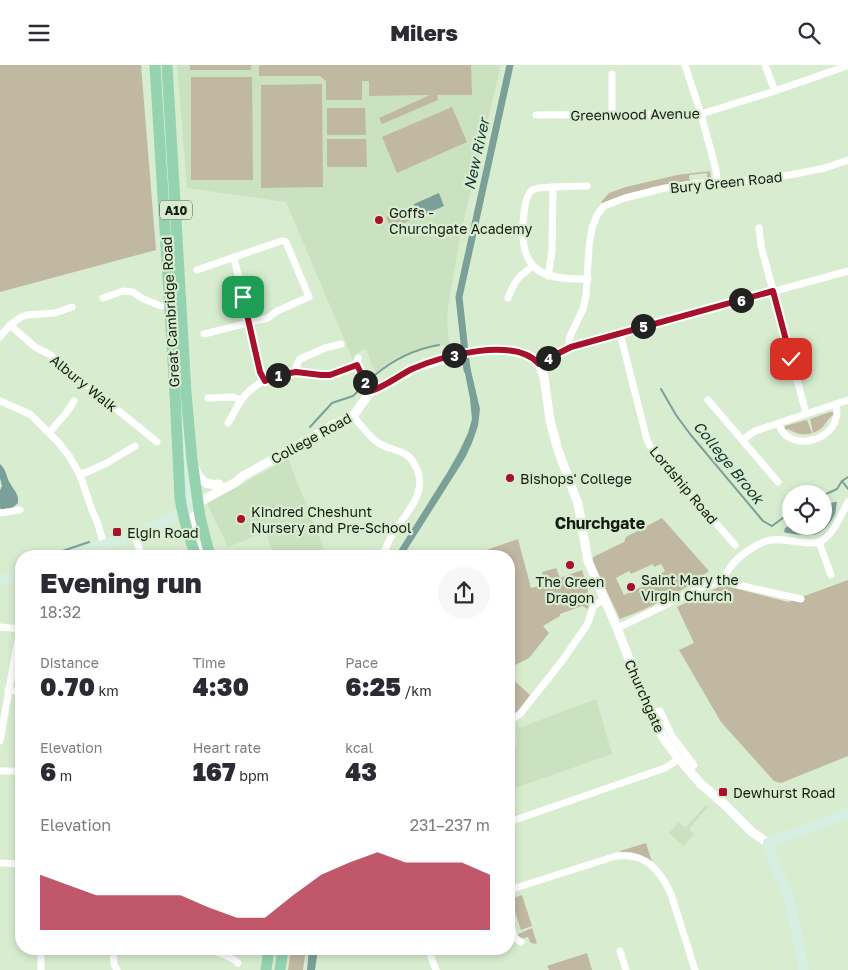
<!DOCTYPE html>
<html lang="en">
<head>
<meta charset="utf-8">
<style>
  body { margin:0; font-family:"Golos Text",sans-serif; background:#f7f7f7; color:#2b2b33; height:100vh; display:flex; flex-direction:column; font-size:19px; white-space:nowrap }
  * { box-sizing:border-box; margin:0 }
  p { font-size:16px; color:#7c7c81 }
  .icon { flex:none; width:28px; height:28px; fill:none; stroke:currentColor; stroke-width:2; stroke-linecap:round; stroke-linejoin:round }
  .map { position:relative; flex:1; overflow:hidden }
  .panel { position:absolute; left:15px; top:485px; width:500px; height:405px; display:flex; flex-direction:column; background:#fff; border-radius:20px; box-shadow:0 2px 8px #0003 }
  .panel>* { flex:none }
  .tools { position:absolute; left:782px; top:420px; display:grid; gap:10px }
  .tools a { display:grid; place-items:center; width:50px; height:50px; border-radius:50%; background:#fff; box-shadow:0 2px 8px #0003; font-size:25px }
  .pin { position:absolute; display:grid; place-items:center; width:42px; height:42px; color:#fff; margin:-21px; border-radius:10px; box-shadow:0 2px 8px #0006 }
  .km { position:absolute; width:25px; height:25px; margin:-12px; border-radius:50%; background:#222; color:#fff; font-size:14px; line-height:25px; text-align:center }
  .round { display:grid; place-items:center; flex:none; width:52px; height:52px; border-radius:26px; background:#f7f7f7 }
  .overview { display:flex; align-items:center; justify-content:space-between; height:85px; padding:0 25px }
  h1 { font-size:28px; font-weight:800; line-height:38px }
  .figures { display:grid; grid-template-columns:repeat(3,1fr); gap:8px; height:85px; padding:5px 25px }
  .figures div { display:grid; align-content:center }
  .figures b { font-size:25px; font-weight:800 }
  .figures small { font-size:14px; font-weight:400 }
  .figures p { font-size:14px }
  .chart { height:140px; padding:10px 25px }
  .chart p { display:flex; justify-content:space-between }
  .chart svg { width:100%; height:90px; margin-top:5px; fill:#a8112c; opacity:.7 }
  header { display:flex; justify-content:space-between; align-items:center; height:65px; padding:0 25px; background:#fff; font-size:22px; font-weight:800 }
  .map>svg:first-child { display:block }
  .built { fill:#cae2bf }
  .green { fill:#c1b8a2; fill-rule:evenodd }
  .water { fill:#7ba099 }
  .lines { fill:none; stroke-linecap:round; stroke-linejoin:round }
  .stream { stroke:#7ba099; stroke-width:2 }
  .canal { stroke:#7ba099; stroke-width:7 }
  .minor { stroke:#fff; stroke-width:7 }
  .tertiary { stroke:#fff; stroke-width:9 }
  .secondary { stroke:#d7eee2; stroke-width:10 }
  .trunk { stroke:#94d2b0; stroke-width:11 }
  .route-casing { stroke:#fff; stroke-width:10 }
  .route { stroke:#a8112c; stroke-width:6 }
  .poi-dot { fill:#a8112c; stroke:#d8edd0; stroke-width:2 }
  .labels { text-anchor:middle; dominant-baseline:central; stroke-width:4.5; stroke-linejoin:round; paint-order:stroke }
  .shield { fill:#d8edd0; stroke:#505b4b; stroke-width:1 }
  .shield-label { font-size:12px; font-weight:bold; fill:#151d12 }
  .street-label { font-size:14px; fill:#151d12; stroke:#d8edd0 }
  .poi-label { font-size:14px; fill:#151d12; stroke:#d8edd0; text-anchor:start }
  .water-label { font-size:15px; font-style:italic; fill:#113631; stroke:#d8edd0 }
  .quarter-label { font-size:16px; font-weight:bold; fill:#151d12; stroke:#d8edd0 }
</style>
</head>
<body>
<header><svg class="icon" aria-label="menu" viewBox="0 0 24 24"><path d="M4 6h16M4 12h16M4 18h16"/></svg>Milers<svg class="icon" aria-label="search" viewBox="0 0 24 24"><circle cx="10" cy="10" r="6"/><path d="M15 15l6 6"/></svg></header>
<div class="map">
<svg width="848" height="905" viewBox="0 0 848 905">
  <rect width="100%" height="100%" fill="#d8edd0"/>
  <!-- built -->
  <g class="built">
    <path d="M177,0H501L461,167L450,229L447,252L448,270L451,281L432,280L396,293L385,300L375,309L366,284L358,287L353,295L286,137L187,123Z"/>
    <path d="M288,394L326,489L320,491H275L265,467L228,482L207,438Z"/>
    <path d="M596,634L612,689L509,725V695L514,689L517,680L516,668L517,657L519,663Z"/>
    <path d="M706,740L708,742L690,762V766L694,769L684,781L669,768L679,757L683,761L686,762Z"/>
  </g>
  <!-- green -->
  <g class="green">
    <path d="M0,0H141L156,185L0,227Z"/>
    <rect x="190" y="0" width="61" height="5"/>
    <path d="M259,0H471L472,30H437L438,35L382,59L379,53L430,30L369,31V16H362V35H326V16L320,11H259Z"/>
    <path d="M191,12H252L253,115H191Z"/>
    <path d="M322,19L323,122L261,123V20Z"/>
    <path d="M452,42L467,77L397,108L382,72Z"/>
    <path d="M327,43H365L366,70H327Z"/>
    <path d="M327,74H366L367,102H327Z"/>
    <path d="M710,106L711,113L707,114V108L689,110L690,116L653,122L618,132L602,139L601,137L609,128L626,122L677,110Z"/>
    <path d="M411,142L416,153L391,163L386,152Z"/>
    <path d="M830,347H833L835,349C825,354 827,363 813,368L810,354Z"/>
    <path d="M806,355H807L812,368C803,371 796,369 788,364L784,366L785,361Z"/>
    <path d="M662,453L709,506C683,527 652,542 620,554L593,498V492L624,477L626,472ZM653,499L654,502L661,499L665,506L658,510L660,513L624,530L616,513L629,506L631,509Z"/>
    <path d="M518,474L531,523L546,519L542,507L556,503L560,513L582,505C587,521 590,528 588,544L582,541L560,549V551L543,561L549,568L529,593L511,602L509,607V491H469Z"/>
    <path d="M848,515V691L781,718L774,716L721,657L679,585L694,578L677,542L723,520L788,537Z"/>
    <path d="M509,611L530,630L517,648L509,651Z"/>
    <path d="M646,778L652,797L621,788L620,786Z"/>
    <path d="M522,830L532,861L521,865L511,834Z"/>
    <path d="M532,863L537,878L534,879L530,877L528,872L521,874L516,870Z"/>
    <path d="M291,884H306L303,905H288Z"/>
    <path d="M587,888L592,905H549L547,901Z"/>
  </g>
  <!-- water -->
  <g class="water">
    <path d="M439,128L444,141L419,152L414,139Z"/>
    <path d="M469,297L480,344L478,361L472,378L465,393L403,491H395L447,408L459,387L468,368L472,354L470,334L463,298Z"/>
    <path d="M0,399C7,405 6,412 10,418C14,426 19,428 18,438L11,444L2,445L0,443V425L2,421L0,413Z"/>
    <path d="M834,437H837C836,441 836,446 835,449C831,458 822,470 811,470C804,471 795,469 787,468L784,467L785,463L791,460V461H824V441Z"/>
    <path d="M309,884H318L315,905H307Z"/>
  </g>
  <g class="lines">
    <!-- stream -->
    <g class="stream">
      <path d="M375,310C394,294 415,284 439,280"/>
      <path d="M661,324L676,350L690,369L763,456L772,461L791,447"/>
      <path d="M310,362L332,338L353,331L358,326"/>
      <path d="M842,416L848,424"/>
      <path d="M824,430L837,424L842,416L848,412"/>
      <path d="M48,491L89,477"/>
    </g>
    <!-- canal -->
    <path class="canal" d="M467,305L459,232L510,0"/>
    <!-- minor -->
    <g class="minor">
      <path d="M685,0L701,49L716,105L717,117"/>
      <path d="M765,0L775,26"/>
      <path d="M612,9V50"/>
      <path d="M536,50L701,49L775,26L847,1"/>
      <path d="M553,122L587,121"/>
      <path d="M759,163L761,181L806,348"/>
      <path d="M234,193L261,307L265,316"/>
      <path d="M197,205L281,176H284L286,177L309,232L277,246L268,253L204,269"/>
      <path d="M548,211L552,187L553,122L538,123L532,125C524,134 524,148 523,159C520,208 545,215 588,214"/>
      <path d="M103,233L123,226L133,227L143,234L161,241L169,240"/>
      <path d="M508,233C515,215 518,212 533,201"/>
      <path d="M10,260L35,282L49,289L157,377"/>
      <path d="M620,268L647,375L651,383L735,480"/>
      <path d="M0,272L10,260L21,252L27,250L55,248L72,242"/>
      <path d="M571,282L569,276L571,269L583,244L586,231L589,182L592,163L597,150L604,141L625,133L665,123L699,118L742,116L790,110L825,103L848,95"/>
      <path d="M358,293C356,305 365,316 371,326"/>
      <path d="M539,299L553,291L571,282L848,206"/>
      <path d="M296,307L297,299L300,294L325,283L341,279"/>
      <path d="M208,333L233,332L241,335"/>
      <path d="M708,335L778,417"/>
      <path d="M0,336L23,346L31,350L58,377L69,391L80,410L93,448L97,456L104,480"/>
      <path d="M353,351C360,359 368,370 377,377C385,383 396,384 405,389C411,392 414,398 417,404C428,429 404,450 392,470C388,476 386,484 383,491"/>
      <path d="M228,358C233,350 237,341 242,334C254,318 277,307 296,307C307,307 317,311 328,310C338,309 348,304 357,300"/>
      <path d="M779,358C785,390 845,377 836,339"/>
      <path d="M49,368L67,347L74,336"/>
      <path d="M742,375L755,366L848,335"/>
      <path d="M80,410L107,398L135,381"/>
      <path d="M0,448L20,445"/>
      <path d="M134,469L142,491"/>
      <path d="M819,477L831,510"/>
      <path d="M722,513L734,519L801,534"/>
      <path d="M0,562L20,564"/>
      <path d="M617,563C644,551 670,537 696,525C704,521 714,520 721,515C726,511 728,504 732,500C740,490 755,480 766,476C783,470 810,484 823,475C835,466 841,450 848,437"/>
      <path d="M8,625L21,627"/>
      <path d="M650,648L660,646L672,671L694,700L689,705"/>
      <path d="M509,656L520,649L562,596L587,560L594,540L604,535"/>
      <path d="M0,676L21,557"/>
      <path d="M0,706H21"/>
      <path d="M509,757L665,703L679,694"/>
      <path d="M0,798L21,799"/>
      <path d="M509,825L616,791C645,787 660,805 671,829L695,905"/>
      <path d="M509,854L515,873L521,877"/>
      <path d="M41,884V905"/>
      <path d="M113,884L114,899L117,905"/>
      <path d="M210,884C219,889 230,890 238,898"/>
      <path d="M428,884L436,905"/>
      <path d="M620,886L626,905"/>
    </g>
    <!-- tertiary -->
    <g class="tertiary">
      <path d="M196,405C200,416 206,421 219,419"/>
      <path d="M198,438L236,417L243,411L306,376L333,360L353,351L371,326L382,322L413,304L459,289L487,285H503L525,289L535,295L539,299L544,312L550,355L558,385L578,439L588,496L617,563L650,648L664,674L679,694L700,718L725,740L752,767L768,778"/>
      <path d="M190,439L189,443L203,491"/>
    </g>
    <!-- secondary -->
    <g class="secondary">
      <path d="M183,446L186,443L188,437L185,405L184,356"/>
      <path d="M68,491L119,475L170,455L198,438"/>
      <path d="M0,516L21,511"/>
      <path d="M804,905C799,878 794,851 786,825C780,809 771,795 768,778L848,748"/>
    </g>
    <!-- trunk -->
    <g class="trunk">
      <path d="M155,0L175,329L180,433C183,453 189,472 196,491"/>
      <path d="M167,0L186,328L192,395L200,452L210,491"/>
      <path d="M266,905L269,884"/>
      <path d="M280,905L283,884"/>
    </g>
  </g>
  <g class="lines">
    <defs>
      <path id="route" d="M243,232L260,307L265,316L278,310L296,307L321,310H330L357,300L365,316L371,326C386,321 398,311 412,304C442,291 515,271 539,299L553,291L571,282L773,226L791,294"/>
    </defs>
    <!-- route casing -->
    <use href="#route" class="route-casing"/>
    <!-- route -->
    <use href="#route" class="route"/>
  </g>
  <!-- markers -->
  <g class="poi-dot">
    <circle cx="379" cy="155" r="5"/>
    <circle cx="510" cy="413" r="5"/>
    <circle cx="241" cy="454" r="5"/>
    <rect x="112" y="462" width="10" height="10" rx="2.5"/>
    <circle cx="570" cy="500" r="5"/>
    <circle cx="631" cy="522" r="5"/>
    <rect x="718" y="722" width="10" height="10" rx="2.5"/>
  </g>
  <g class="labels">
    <!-- shield labels -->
    <rect class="shield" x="160" y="135.5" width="32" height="19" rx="4"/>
    <g class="shield-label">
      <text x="176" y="145">A10</text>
    </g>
    <!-- street labels -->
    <g class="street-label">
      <text transform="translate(635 49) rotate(-1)">Greenwood Avenue</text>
      <text transform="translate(726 117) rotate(-6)">Bury Green Road</text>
      <text transform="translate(170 247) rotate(-93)">Great Cambridge Road</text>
      <text transform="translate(84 318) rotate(39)">Albury Walk</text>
      <text transform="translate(311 373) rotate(-29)">College Road</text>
      <text transform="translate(684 420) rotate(50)">Lordship Road</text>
      <text transform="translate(645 631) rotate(66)">Churchgate</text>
    </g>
    <!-- poi labels -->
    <g class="poi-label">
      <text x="389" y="147">Goffs -<tspan x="389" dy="16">Churchgate Academy</tspan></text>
      <text x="520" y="413">Bishops' College</text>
      <text x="251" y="446">Kindred Cheshunt<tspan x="251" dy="16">Nursery and Pre-School</tspan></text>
      <text x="127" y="467">Elgin Road</text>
      <text x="641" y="514">Saint Mary the<tspan x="641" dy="16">Virgin Church</tspan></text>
      <text x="570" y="516" text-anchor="middle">The Green<tspan x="570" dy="16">Dragon</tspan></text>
      <text x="733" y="727">Dewhurst Road</text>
    </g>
    <!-- water labels -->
    <g class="water-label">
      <text transform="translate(476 89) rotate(-78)">New River</text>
      <text transform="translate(729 397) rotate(51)">College Brook</text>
    </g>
    <!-- quarter labels -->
    <g class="quarter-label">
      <text x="600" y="458">Churchgate</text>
    </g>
  </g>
</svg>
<div class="tools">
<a><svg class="icon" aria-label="locate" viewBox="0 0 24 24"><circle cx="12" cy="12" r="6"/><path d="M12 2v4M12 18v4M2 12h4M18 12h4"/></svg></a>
</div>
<div class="pin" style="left:243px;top:232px;background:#1e9e55"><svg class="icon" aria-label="arrive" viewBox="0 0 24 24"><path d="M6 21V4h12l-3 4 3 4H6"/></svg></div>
<div class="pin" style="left:791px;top:294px;background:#d93025"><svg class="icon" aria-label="check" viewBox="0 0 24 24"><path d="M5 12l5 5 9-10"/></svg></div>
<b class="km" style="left:278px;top:310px">1</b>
<b class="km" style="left:365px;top:317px">2</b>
<b class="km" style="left:454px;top:290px">3</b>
<b class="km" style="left:548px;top:293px">4</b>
<b class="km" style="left:643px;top:261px">5</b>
<b class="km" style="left:741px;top:235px">6</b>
<section class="panel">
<div class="overview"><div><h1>Evening run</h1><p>18:32</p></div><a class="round"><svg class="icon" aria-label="share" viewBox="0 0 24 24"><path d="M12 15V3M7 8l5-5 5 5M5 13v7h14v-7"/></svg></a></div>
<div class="figures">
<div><p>Distance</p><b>0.70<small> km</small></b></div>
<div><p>Time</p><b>4:30</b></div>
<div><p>Pace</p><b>6:25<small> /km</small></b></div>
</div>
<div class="figures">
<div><p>Elevation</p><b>6<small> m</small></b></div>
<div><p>Heart rate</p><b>167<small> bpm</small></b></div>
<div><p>kcal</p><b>43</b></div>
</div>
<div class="chart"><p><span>Elevation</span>231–237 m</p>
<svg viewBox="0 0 160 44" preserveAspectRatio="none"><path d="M0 44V17L10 22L20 27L30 27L40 27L50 27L60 33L70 38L80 38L90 27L100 17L110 11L120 6L130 11L140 11L150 11L160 17V44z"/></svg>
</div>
</section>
</div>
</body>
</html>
